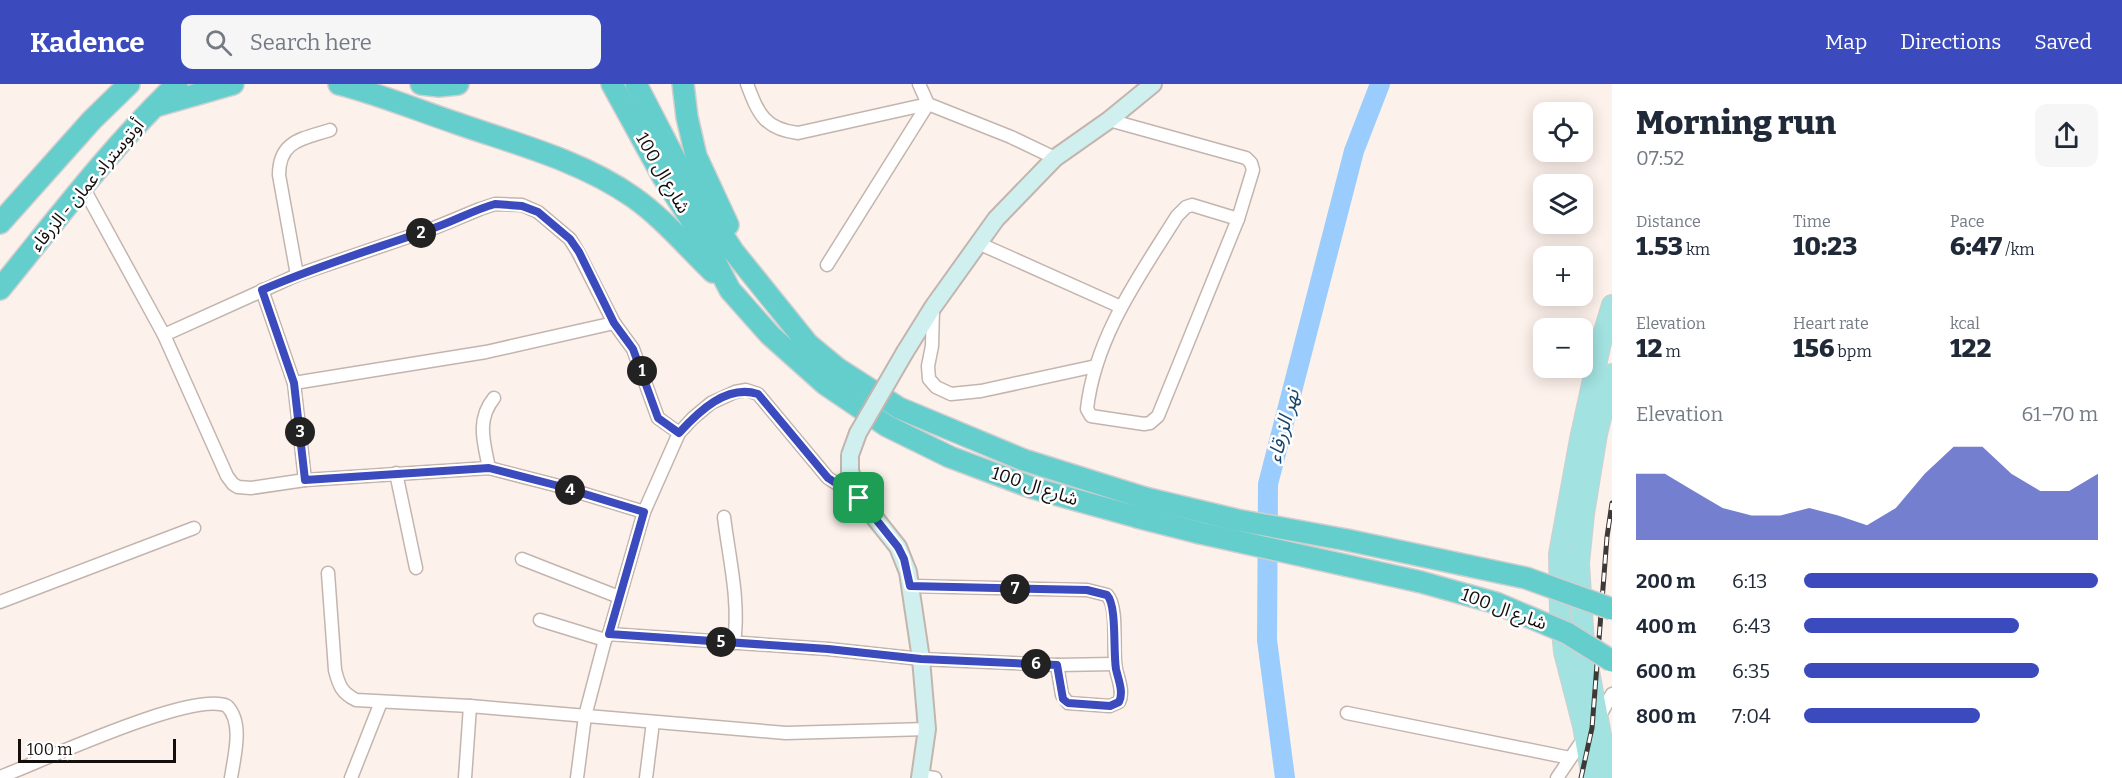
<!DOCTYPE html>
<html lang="en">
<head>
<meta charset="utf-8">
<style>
  body { margin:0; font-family:Bitter,"Noto Sans Arabic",serif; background:#f6f6f7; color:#1f2937; height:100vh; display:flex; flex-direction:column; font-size:22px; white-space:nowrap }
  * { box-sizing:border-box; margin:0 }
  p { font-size:20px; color:#747a83 }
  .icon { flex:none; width:33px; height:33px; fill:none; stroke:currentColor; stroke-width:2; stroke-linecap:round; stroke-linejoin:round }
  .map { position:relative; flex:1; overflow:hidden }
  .sheet { display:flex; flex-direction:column; background:#fff; width:510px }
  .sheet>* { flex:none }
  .tools { position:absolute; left:1533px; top:18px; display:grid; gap:12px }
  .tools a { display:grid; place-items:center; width:60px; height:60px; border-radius:12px; background:#fff; box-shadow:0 3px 15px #0003; font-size:30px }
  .scale { position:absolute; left:18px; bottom:15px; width:158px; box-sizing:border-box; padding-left:6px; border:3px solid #140f0d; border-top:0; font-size:16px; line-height:21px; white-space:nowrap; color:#140f0d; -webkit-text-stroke:4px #fff; paint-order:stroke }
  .pin { position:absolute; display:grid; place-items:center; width:51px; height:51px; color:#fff; margin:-26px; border-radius:12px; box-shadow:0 3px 9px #0006 }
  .km { position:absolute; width:30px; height:30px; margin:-15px; border-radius:50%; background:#222; color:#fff; font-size:16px; line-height:30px; text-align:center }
  .round { display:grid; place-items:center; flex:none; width:63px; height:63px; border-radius:12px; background:#f6f6f7 }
  .summary { display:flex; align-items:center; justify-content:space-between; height:102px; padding:0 24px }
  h1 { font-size:33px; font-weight:800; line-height:45px }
  .stats { display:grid; grid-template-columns:repeat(3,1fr); gap:9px; height:102px; padding:6px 24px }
  .stats div { display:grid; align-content:center }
  .stats b { font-size:26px; font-weight:800 }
  .stats small { font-size:16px; font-weight:400 }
  .stats p { font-size:16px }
  .chart { height:168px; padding:12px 24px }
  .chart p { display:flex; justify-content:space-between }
  .chart svg { width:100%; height:108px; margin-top:6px; fill:#3b4abd; opacity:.7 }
  ul { padding:0 24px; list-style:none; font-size:20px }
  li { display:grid; grid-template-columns:96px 72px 1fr; align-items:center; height:45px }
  li i { height:15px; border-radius:8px; background:#3b4abd }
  header { display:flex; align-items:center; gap:36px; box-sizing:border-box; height:84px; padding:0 30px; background:#3b4abd; color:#fff }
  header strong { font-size:28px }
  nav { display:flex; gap:33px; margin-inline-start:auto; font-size:21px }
  .search { width:420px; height:54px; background:#f6f6f7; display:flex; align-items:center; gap:15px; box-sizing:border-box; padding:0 21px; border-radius:12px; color:#747a83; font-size:22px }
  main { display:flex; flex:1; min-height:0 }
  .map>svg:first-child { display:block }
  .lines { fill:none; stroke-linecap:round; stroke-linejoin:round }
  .river { stroke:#9acdfd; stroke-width:20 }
  .street-casing { stroke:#c3b5ae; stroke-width:15 }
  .secondary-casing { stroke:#c3b5ae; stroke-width:20 }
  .primary-casing { stroke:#d0cfcf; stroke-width:22 }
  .highway-casing { stroke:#d0cfcf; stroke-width:24 }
  .street { stroke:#fff; stroke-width:12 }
  .secondary { stroke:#d0f0f0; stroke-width:16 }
  .primary { stroke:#a2e2e0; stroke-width:20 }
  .highway { stroke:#64cecc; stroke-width:21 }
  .rail-casing { stroke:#3f3936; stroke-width:5 }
  .rail { stroke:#fff; stroke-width:3; stroke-dasharray:9; stroke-linecap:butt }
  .secondary-bridge-casing { stroke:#c3b5ae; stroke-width:20; stroke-linecap:butt }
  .highway-bridge-casing { stroke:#d0cfcf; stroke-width:24; stroke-linecap:butt }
  .secondary-bridge { stroke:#d0f0f0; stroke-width:16 }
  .highway-bridge { stroke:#64cecc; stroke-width:21 }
  .route-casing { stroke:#fff; stroke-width:12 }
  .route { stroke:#3b4abd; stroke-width:8 }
  .labels { text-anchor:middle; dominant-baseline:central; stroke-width:5; stroke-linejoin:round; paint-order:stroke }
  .street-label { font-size:18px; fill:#140f0d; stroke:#fff }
  .water-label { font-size:20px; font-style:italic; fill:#19476e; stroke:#fff }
</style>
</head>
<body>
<header>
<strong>Kadence</strong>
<div class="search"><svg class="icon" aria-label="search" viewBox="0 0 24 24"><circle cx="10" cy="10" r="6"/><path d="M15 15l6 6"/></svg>Search here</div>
<nav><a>Map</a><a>Directions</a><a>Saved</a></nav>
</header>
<main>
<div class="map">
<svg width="1612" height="694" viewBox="0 0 1612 694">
  <rect width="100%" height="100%" fill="#fdf1eb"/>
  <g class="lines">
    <!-- river -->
    <path class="river" d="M1285,694L1267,556L1268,400L1354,67L1380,0"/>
    <defs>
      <g id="street">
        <path d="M747,0C758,29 764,45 798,49L928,20"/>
        <path d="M919,0L928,20L1011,53L1055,74"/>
        <path d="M1109,36L1246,74L1251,79L1253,86L1238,135"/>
        <path d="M83,103L164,251L227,392L233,400L238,403L251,404L305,396L489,384L555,401L644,428"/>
        <path d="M1192,121L1238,135L1158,332L1150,339L1144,340L1091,332L1087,325C1095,253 1140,191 1177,132L1186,123Z"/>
        <path d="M978,159L1121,223"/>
        <path d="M827,181L928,20"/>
        <path d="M297,191L279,91C279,56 303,55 330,46"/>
        <path d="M262,206L294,299L305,396"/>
        <path d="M933,224L932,262L928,282L929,295L936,303L951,310L981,307L1096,282"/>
        <path d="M164,251L297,191L434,144L480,125L495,120L522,121L538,128L570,155L578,168L614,239"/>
        <path d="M294,299L486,268L614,239L633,265L658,334L679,349"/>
        <path d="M489,384C484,359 476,336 494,314"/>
        <path d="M396,389L416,484"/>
        <path d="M724,433C729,474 740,517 734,559"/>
        <path d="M522,475L619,513"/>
        <path d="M328,489L335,586C339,602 342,609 356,616L470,622L786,649L927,645"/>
        <path d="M911,502L1087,506L1107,511C1119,523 1112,568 1116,585C1118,595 1124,608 1119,618L1110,622L1068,619L1062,611L1057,581"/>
        <path d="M0,518L194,444"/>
        <path d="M540,536L605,556"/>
        <path d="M609,550L828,565L921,575L1057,581L1115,580"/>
        <path d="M1347,629L1570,674"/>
        <path d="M1598,635L1612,610"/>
        <path d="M920,692L935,694"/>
        <path d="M0,693C40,678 193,606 227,622C244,639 234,673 231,694"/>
        <path d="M351,694L381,618"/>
        <path d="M465,694L470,622"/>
        <path d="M577,694L585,632L605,556L609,550L644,428L679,349L693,334L711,319L735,308L746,306L758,310L828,394L859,414"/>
        <path d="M646,694L653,638"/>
        <path d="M1557,694L1586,651"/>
      </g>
      <g id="secondary">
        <path d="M905,268L933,223L996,135L1055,74L1109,36L1153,0"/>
        <path d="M850,371V387L859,414L898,463L908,488L921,575L927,645L920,694"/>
      </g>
      <g id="primary">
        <path d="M1592,694L1583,642L1564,568L1560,528L1559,470L1580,355L1602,254L1612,221"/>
        <path d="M1609,694L1584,560L1579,479L1584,430L1597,350L1612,290"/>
      </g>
      <g id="highway">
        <path d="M339,0C379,10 417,26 456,39C516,60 580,76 633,113C663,134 686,162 713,188"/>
        <path d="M421,0L439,2L458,0"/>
        <path d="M612,0L663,93L703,154L730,206L770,251L825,300L887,342L950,373L1033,404L1137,433"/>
        <path d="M636,0L679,83L733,167L808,260L837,284L899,324L1024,376L1145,414"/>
        <path d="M683,0L687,33L696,72L728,141"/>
        <path d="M156,22L233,0"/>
        <path d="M0,139L92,36L129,0"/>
        <path d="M0,205C57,135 112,62 177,0"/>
      </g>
    </defs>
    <!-- street casing -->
    <use href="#street" class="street-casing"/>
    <!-- secondary casing -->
    <use href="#secondary" class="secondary-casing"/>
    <!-- primary casing -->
    <use href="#primary" class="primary-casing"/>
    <!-- highway casing -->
    <use href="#highway" class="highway-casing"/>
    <!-- street -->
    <use href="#street" class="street"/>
    <!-- secondary -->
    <use href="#secondary" class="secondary"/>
    <!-- primary -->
    <use href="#primary" class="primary"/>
    <!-- highway -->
    <use href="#highway" class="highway"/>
    <defs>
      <path id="rail" d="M1581,694L1592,644L1607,453L1612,419"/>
    </defs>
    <!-- rail casing -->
    <use href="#rail" class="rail-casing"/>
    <!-- rail -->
    <use href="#rail" class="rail"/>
    <defs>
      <path id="secondary-bridge" d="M850,371L858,349L905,268"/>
      <g id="highway-bridge">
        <path d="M1145,414L1237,436L1347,456L1526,494L1612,525"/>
        <path d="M1137,433L1200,449L1421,498L1496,519L1567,549L1612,577"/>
      </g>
    </defs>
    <!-- secondary-bridge casing -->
    <use href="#secondary-bridge" class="secondary-bridge-casing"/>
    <!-- highway-bridge casing -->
    <use href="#highway-bridge" class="highway-bridge-casing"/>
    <!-- secondary-bridge -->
    <use href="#secondary-bridge" class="secondary-bridge"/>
    <!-- highway-bridge -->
    <use href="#highway-bridge" class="highway-bridge"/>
  </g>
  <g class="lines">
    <defs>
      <path id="route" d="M495,120L522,122L538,128L570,155L579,168L614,239L633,265L658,334L679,349C699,327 727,300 758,310L828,394L859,414L898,463L904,475L910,502L1087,506L1107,511C1117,521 1113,568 1116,585C1118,595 1124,608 1119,618L1110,622L1068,619L1063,615L1057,581L921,575L828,565L609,550L644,428L555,401L489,384L305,396L294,299L262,206C317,182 374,165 431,145C453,138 473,126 495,120Z"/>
    </defs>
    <!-- route casing -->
    <use href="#route" class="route-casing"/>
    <!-- route -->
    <use href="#route" class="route"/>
  </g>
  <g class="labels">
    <!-- street labels -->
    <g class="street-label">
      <text transform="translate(663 89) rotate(60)">شارع ال 100</text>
      <text transform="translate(87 101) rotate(-50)">أوتوستراد عمان - الزرقاء</text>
      <text transform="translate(1035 402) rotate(18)">شارع ال 100</text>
      <text transform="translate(1504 525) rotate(20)">شارع ال 100</text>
    </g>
    <!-- water labels -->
    <g class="water-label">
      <text transform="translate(1283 342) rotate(-75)">نهر الزرقاء</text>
    </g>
  </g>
</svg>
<div class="tools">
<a><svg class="icon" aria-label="locate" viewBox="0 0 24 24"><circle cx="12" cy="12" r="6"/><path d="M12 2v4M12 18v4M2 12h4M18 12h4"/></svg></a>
<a><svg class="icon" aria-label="layers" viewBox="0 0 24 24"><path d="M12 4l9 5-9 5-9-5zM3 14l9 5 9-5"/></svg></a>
<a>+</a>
<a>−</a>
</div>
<div class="scale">100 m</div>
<div class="pin" style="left:859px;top:414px;background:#1e9e55"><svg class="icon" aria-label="arrive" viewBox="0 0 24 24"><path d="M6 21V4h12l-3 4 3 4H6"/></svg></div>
<b class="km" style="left:642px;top:287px">1</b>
<b class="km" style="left:421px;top:149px">2</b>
<b class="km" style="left:300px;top:348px">3</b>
<b class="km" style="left:570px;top:406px">4</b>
<b class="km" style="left:721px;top:558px">5</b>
<b class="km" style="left:1036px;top:580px">6</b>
<b class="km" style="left:1015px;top:505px">7</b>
</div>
<section class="sheet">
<div class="summary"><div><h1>Morning run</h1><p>07:52</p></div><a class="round"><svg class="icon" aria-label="share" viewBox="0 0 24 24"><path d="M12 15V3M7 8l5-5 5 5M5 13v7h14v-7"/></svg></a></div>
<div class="stats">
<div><p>Distance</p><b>1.53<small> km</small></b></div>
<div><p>Time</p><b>10:23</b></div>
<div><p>Pace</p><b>6:47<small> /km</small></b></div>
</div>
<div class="stats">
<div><p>Elevation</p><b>12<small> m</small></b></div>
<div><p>Heart rate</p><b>156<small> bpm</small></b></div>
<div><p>kcal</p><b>122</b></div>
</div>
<div class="chart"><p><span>Elevation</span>61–70 m</p>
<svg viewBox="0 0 160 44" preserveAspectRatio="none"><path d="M0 44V17L10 17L20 24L30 31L40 34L50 34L60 31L70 34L80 38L90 31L100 17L110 6L120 6L130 17L140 24L150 24L160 17V44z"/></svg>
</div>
<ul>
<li><b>200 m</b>6:13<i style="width:100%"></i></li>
<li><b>400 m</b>6:43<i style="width:73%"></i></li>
<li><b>600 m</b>6:35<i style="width:80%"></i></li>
<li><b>800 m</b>7:04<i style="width:60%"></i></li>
</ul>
</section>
</main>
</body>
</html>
